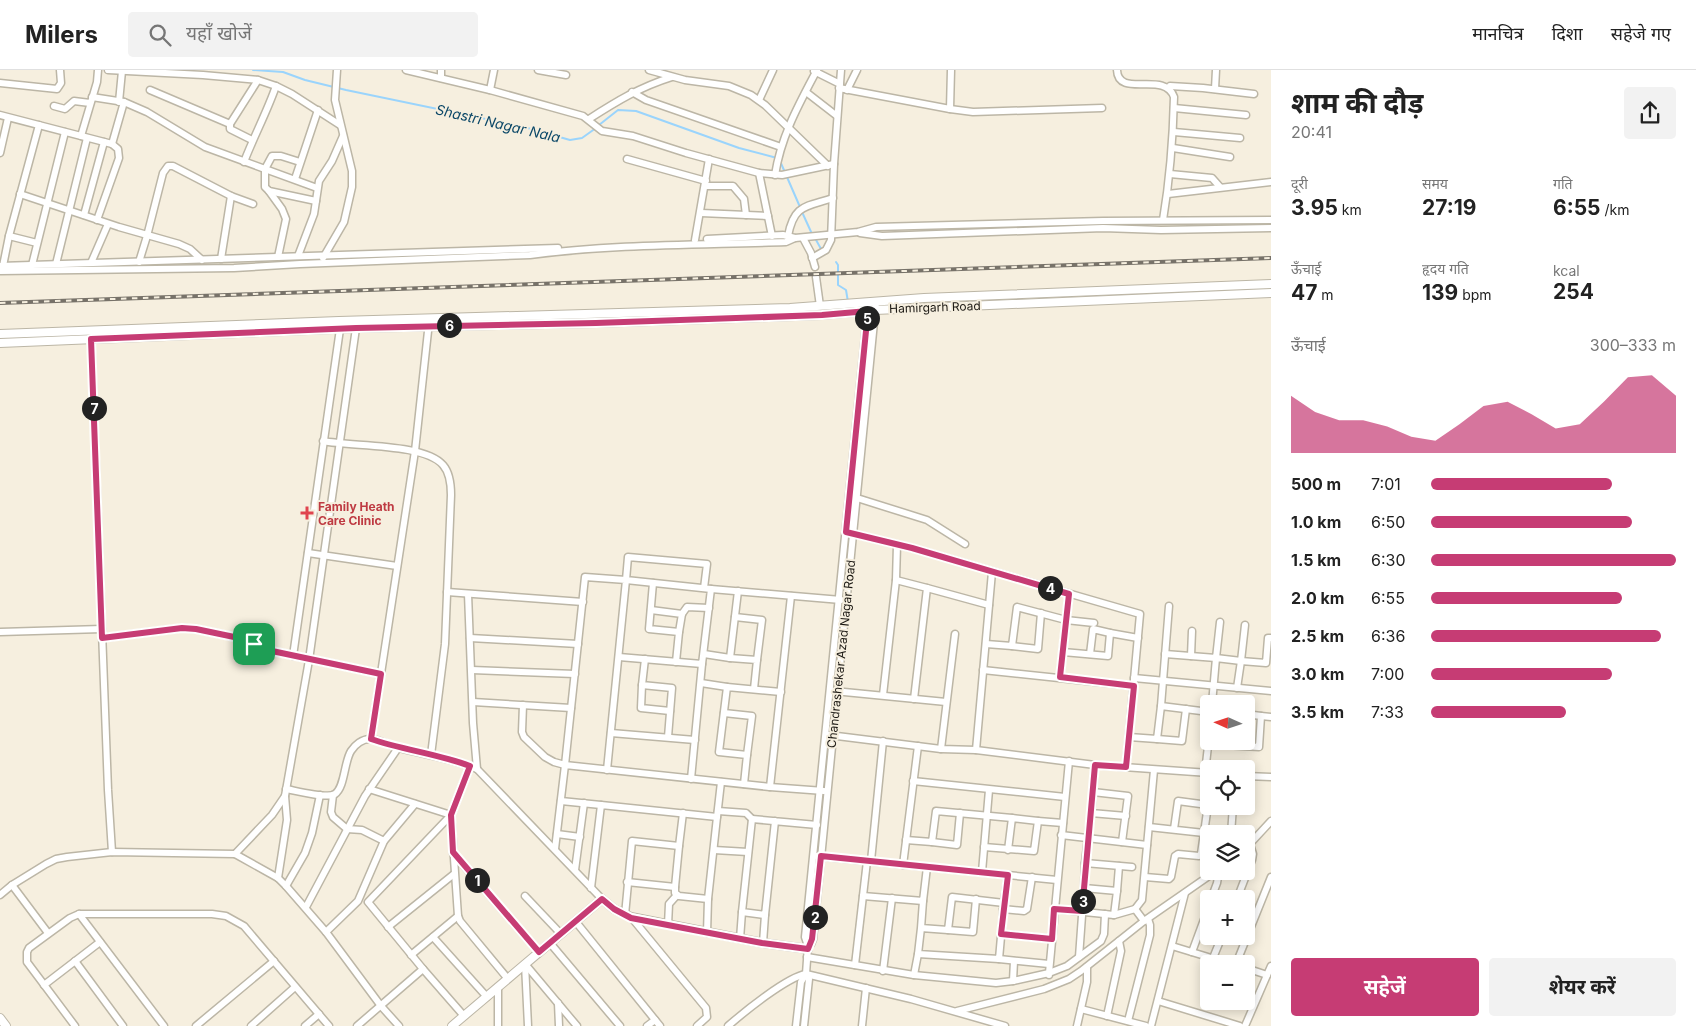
<!DOCTYPE html>
<html lang="hi">
<head>
<meta charset="utf-8">
<style>
  body { margin:0; font-family:Inter,"Noto Sans Devanagari",sans-serif; background:#f2f2f2; color:#222; height:100vh; display:flex; flex-direction:column; font-size:19px; white-space:nowrap }
  * { box-sizing:border-box; margin:0 }
  p { font-size:16px; color:#767676 }
  .icon { flex:none; width:28px; height:28px; fill:none; stroke:currentColor; stroke-width:2; stroke-linecap:round; stroke-linejoin:round }
  .map { position:relative; flex:1; overflow:hidden }
  .sheet { display:flex; flex-direction:column; background:#fff; width:425px }
  .sheet>* { flex:none }
  .needle { width:32px; rotate:273deg }
  .controls { position:absolute; left:1200px; top:625px; display:grid; gap:10px }
  .controls a { display:grid; place-items:center; width:55px; height:55px; border-radius:5px; background:#fff; box-shadow:0 2px 12px #0003; font-size:25px }
  .pin { position:absolute; display:grid; place-items:center; width:42px; height:42px; color:#fff; margin:-21px; border-radius:10px; box-shadow:0 2px 8px #0006 }
  .km { position:absolute; width:25px; height:25px; margin:-12px; border-radius:50%; background:#222; color:#fff; font-size:14px; line-height:25px; text-align:center }
  .round { display:grid; place-items:center; flex:none; width:52px; height:52px; border-radius:5px; background:#f2f2f2 }
  .summary { display:flex; align-items:center; justify-content:space-between; height:85px; padding:0 20px }
  h1 { font-size:28px; font-weight:700; line-height:38px }
  .figures { display:grid; grid-template-columns:repeat(3,1fr); gap:8px; height:85px; padding:5px 20px }
  .figures div { display:grid; align-content:center }
  .figures b { font-size:21px; font-weight:700 }
  .figures small { font-size:14px; font-weight:400 }
  .figures p { font-size:14px }
  .chart { height:140px; padding:10px 20px }
  .chart p { display:flex; justify-content:space-between }
  .chart svg { width:100%; height:90px; margin-top:5px; fill:#c63c74; opacity:.7 }
  .primary-button { display:flex; gap:10px; margin-top:auto; padding:10px 20px }
  .primary-button a { flex:1; height:58px; border-radius:5px; background:#c63c74; color:#fff; font-size:20px; font-weight:700; line-height:58px; text-align:center }
  .primary-button a+a { background:#f2f2f2; color:#222 }
  ul { padding:0 20px; list-style:none; font-size:16px }
  li { display:grid; grid-template-columns:80px 60px 1fr; align-items:center; height:38px }
  li i { height:12px; border-radius:6px; background:#c63c74 }
  header { display:flex; align-items:center; gap:30px; box-sizing:border-box; height:70px; padding:0 25px; background:#fff; border-bottom:1px solid #e0e0e0 }
  header strong { font-size:24px }
  nav { display:flex; gap:28px; margin-inline-start:auto; font-size:18px }
  .search { width:350px; height:45px; background:#f2f2f2; display:flex; align-items:center; gap:12px; box-sizing:border-box; padding:0 18px; border-radius:5px; color:#767676; font-size:19px }
  main { display:flex; flex:1; min-height:0 }
  .map>svg:first-child { display:block }
  .lines { fill:none; stroke-linecap:round; stroke-linejoin:round }
  .stream { stroke:#9ad4fc; stroke-width:2 }
  .minor-casing { stroke:#bcb6a6; stroke-width:9 }
  .major-casing { stroke:#bcb6a6; stroke-width:10 }
  .minor { stroke:#fff; stroke-width:6 }
  .major { stroke:#fff; stroke-width:8 }
  .rail-casing { stroke:#777269; stroke-width:4 }
  .rail { stroke:#f6efdf; stroke-width:2; stroke-dasharray:5.5; stroke-linecap:butt }
  .route-casing { stroke:#fff; stroke-width:10 }
  .route { stroke:#c63c74; stroke-width:6 }
  .health-dot { fill:#e0444e; stroke:#f6efdf; stroke-width:2 }
  .labels { text-anchor:middle; dominant-baseline:central; stroke-width:4; stroke-linejoin:round; paint-order:stroke }
  .street-label { font-size:12px; fill:#1c1914; stroke:#f6efdf }
  .health-label { font-size:12px; font-weight:bold; fill:#be3a42; stroke:#f6efdf; text-anchor:start }
  .water-label { font-size:14px; font-style:italic; fill:#0c4868; stroke:#f6efdf }
</style>
</head>
<body>
<header>
<strong>Milers</strong>
<div class="search"><svg class="icon" aria-label="search" viewBox="0 0 24 24"><circle cx="10" cy="10" r="6"/><path d="M15 15l6 6"/></svg>यहाँ खोजें</div>
<nav><a>मानचित्र</a><a>दिशा</a><a>सहेजे गए</a></nav>
</header>
<main>
<div class="map">
<svg width="1271" height="956" viewBox="0 0 1271 956">
  <rect width="100%" height="100%" fill="#f6efdf"/>
  <g class="lines">
    <!-- stream -->
    <g class="stream">
      <path d="M253,0L283,2L305,10L346,20L524,57L570,70L582,68L596,58"/>
      <path d="M599,55L618,40L636,41L739,78L777,88"/>
      <path d="M780,91L800,137"/>
      <path d="M802,142L812,164"/>
      <path d="M815,168L821,179"/>
      <path d="M836,192L838,195V215L846,220L848,232"/>
    </g>
    <defs>
      <g id="minor">
        <path d="M108,0L203,5L258,10L276,16L292,24L340,55"/>
        <path d="M406,0L490,20L583,46L602,61L633,66L686,83L759,103L782,105L834,94"/>
        <path d="M538,0L566,5"/>
        <path d="M649,0L685,10L729,16L751,25L765,35L828,96"/>
        <path d="M1117,0C1118,29 1165,0 1174,27C1173,69 1170,108 1163,150"/>
        <path d="M814,1L840,14"/>
        <path d="M441,8V0"/>
        <path d="M0,13L57,19L61,13L60,0"/>
        <path d="M1170,16L1203,18L1254,24"/>
        <path d="M839,18L950,39L973,42L1102,38"/>
        <path d="M1215,19L1216,0"/>
        <path d="M150,20L230,54L258,10"/>
        <path d="M490,20L494,0"/>
        <path d="M847,20L857,0"/>
        <path d="M632,22L646,30L781,77"/>
        <path d="M806,22L837,46"/>
        <path d="M92,27L124,32L147,42L205,77L317,118"/>
        <path d="M759,30L773,0"/>
        <path d="M119,32L122,1"/>
        <path d="M54,36L65,39L74,31L90,33"/>
        <path d="M1174,38L1246,45"/>
        <path d="M950,39L951,0"/>
        <path d="M0,45L112,74L124,32"/>
        <path d="M589,49C617,31 640,17 672,7"/>
        <path d="M230,54V59L252,70"/>
        <path d="M1174,62L1240,68"/>
        <path d="M81,66L97,12L98,0"/>
        <path d="M1173,78L1230,87"/>
        <path d="M0,83L8,48"/>
        <path d="M627,89L706,111"/>
        <path d="M244,92C254,66 267,42 276,16"/>
        <path d="M300,92L281,86H272L265,99V117L269,121L316,131"/>
        <path d="M759,103L772,166"/>
        <path d="M1170,104L1212,108L1220,117"/>
        <path d="M775,105C781,66 799,34 817,0"/>
        <path d="M295,109L318,40"/>
        <path d="M705,116H733L744,129L746,145"/>
        <path d="M269,121L282,139L286,149L278,187"/>
        <path d="M20,124L119,157L179,174L190,179L202,190"/>
        <path d="M1168,124L1271,112"/>
        <path d="M701,143L768,146"/>
        <path d="M84,145L104,72"/>
        <path d="M97,150L119,88L118,79L112,74"/>
        <path d="M860,163L882,166L1103,158L1161,160L1271,158"/>
        <path d="M9,166L37,173"/>
        <path d="M788,166C794,134 806,137 833,128"/>
        <path d="M803,168L811,183L815,197"/>
        <path d="M707,169L783,165L795,168"/>
        <path d="M695,170L709,89"/>
        <path d="M298,186L314,144L319,111L332,91L343,66"/>
        <path d="M323,188L344,152L352,117V101L335,30L337,0"/>
        <path d="M812,188L826,180L831,170L834,94L841,0"/>
        <path d="M221,189L231,126"/>
        <path d="M139,192L147,166L163,103L168,96H173L231,126L253,134"/>
        <path d="M91,193L108,154"/>
        <path d="M56,194L87,68"/>
        <path d="M32,195L65,62"/>
        <path d="M0,196L558,178"/>
        <path d="M3,196L9,166L39,55"/>
        <path d="M0,201L234,198L300,194L530,185C614,174 701,175 786,172L795,168L858,162L876,157L1103,151L1271,150"/>
        <path d="M816,207L820,236"/>
        <path d="M91,269L108,720L112,782"/>
        <path d="M323,371C353,377 424,373 443,395C450,403 451,414 451,425L445,574L431,685"/>
        <path d="M857,428L927,450L965,474"/>
        <path d="M850,463L912,478L1140,544L1126,697"/>
        <path d="M308,483L397,496"/>
        <path d="M896,510L927,518L914,629"/>
        <path d="M653,513L649,559L679,562L676,592"/>
        <path d="M927,518L989,535"/>
        <path d="M711,519L841,530"/>
        <path d="M738,521L730,588L757,590L754,619"/>
        <path d="M447,522L583,532"/>
        <path d="M468,524L473,653L477,699"/>
        <path d="M651,540L682,544L679,562"/>
        <path d="M682,544L687,537L709,538"/>
        <path d="M735,547L762,550L757,590"/>
        <path d="M0,562L102,559"/>
        <path d="M102,568L182,558L196,559L239,568L272,581L381,604"/>
        <path d="M470,568L578,574"/>
        <path d="M986,574L1012,576L1017,537L1066,550L1094,553"/>
        <path d="M1012,576L1038,579L1041,543"/>
        <path d="M1063,582L1108,586L1110,563L1138,568"/>
        <path d="M704,584L730,588"/>
        <path d="M1090,584L1093,559L1110,563"/>
        <path d="M1165,584L1216,588L1220,552"/>
        <path d="M293,586L340,259"/>
        <path d="M1191,586L1192,561"/>
        <path d="M619,587L702,594L711,519L626,510L628,487L707,494L704,518"/>
        <path d="M645,589L642,615L672,618L668,667"/>
        <path d="M472,600L575,604"/>
        <path d="M983,600L1134,616"/>
        <path d="M1060,607L1069,524"/>
        <path d="M1134,608L1271,621"/>
        <path d="M701,613L727,617"/>
        <path d="M642,615L641,638L670,641"/>
        <path d="M1237,618L1241,591L1266,593L1268,568H1271"/>
        <path d="M834,621L946,632"/>
        <path d="M883,625L896,510L897,475"/>
        <path d="M473,632L571,638"/>
        <path d="M1212,634L1216,588L1241,591L1245,555"/>
        <path d="M523,635L522,662L524,667L545,687L554,692L565,695L585,507L626,510L607,700"/>
        <path d="M1161,636L1169,536"/>
        <path d="M724,643L752,646L747,685"/>
        <path d="M1261,646L1271,647"/>
        <path d="M611,663L695,670"/>
        <path d="M829,665L941,679L976,680L1095,695L1209,703"/>
        <path d="M1129,667L1157,669L1161,636L1209,642"/>
        <path d="M371,669L415,381L429,252"/>
        <path d="M1157,669L1182,671L1186,639"/>
        <path d="M1208,674L1259,677L1261,646L1246,644"/>
        <path d="M941,679L955,564"/>
        <path d="M976,680L992,502"/>
        <path d="M1095,695L1093,722L1128,726L1122,772"/>
        <path d="M470,696L451,745L458,846L460,851L508,909"/>
        <path d="M1205,703L1209,667"/>
        <path d="M1246,706L1271,707"/>
        <path d="M691,709L702,594"/>
        <path d="M913,711L1065,727"/>
        <path d="M744,714L747,685L719,682L727,617L781,622"/>
        <path d="M770,717L791,526"/>
        <path d="M286,719C297,721 328,729 335,724C345,717 344,692 351,681C355,675 362,669 370,669C379,669 390,676 399,678C425,685 452,688 477,699L602,829"/>
        <path d="M369,719L451,745L368,832L423,899L464,946"/>
        <path d="M1093,722L1091,743L1126,746"/>
        <path d="M333,725L331,742L333,747L347,759L362,760L384,771"/>
        <path d="M561,731L601,735"/>
        <path d="M718,741L746,743L752,749"/>
        <path d="M775,751L765,845L742,842L752,749L817,755"/>
        <path d="M1038,751L1063,753"/>
        <path d="M1149,757L1204,763L1208,735L1178,731L1174,759"/>
        <path d="M557,764L580,767"/>
        <path d="M1231,764L1233,736"/>
        <path d="M1061,765L1147,775"/>
        <path d="M906,770L932,772L936,741L1012,748"/>
        <path d="M932,772L957,775L960,743"/>
        <path d="M984,777L1034,781L1038,751L1012,748L1008,780"/>
        <path d="M1246,778L1271,751"/>
        <path d="M555,779L565,695L770,717L824,721"/>
        <path d="M714,780L748,782"/>
        <path d="M453,783L539,882"/>
        <path d="M235,784L272,745L285,726L309,590L356,258"/>
        <path d="M817,786L1057,810"/>
        <path d="M871,791L883,671"/>
        <path d="M1085,793L1091,743"/>
        <path d="M903,795L918,676"/>
        <path d="M575,800L584,733"/>
        <path d="M982,802L989,720"/>
        <path d="M1145,807L1169,809L1171,807L1175,786L1178,784L1199,786L1201,784L1204,763"/>
        <path d="M278,808L287,750L285,726"/>
        <path d="M627,812L675,817L679,776"/>
        <path d="M12,815L48,863"/>
        <path d="M286,816L305,783L312,763L320,725"/>
        <path d="M675,817V823L679,826L708,829"/>
        <path d="M591,818L601,735L717,747L721,712"/>
        <path d="M1117,821L1119,796"/>
        <path d="M0,825L12,815L46,794L56,789L67,787L112,782L235,784L278,808L286,816L326,862L381,936L399,956"/>
        <path d="M525,826L561,864"/>
        <path d="M863,826L923,831L927,797"/>
        <path d="M1211,829L1217,813L1219,801"/>
        <path d="M1237,829L1252,790L1253,784L1250,774"/>
        <path d="M1004,833L1008,805"/>
        <path d="M306,837L365,726L398,678"/>
        <path d="M1003,839L1024,841L1027,839L1032,807"/>
        <path d="M1055,839L1114,845L1117,821L1084,818L1085,793L1132,797"/>
        <path d="M1135,839L1144,851"/>
        <path d="M79,844L164,956"/>
        <path d="M625,845L632,771L679,776L683,743"/>
        <path d="M1114,845L1135,839L1142,830L1154,700"/>
        <path d="M631,847L706,938L707,947L697,956"/>
        <path d="M576,852L660,956"/>
        <path d="M668,855L669,834L677,825"/>
        <path d="M388,857L454,804"/>
        <path d="M921,858L918,884L999,889L1004,833L952,827L948,860L921,858L923,831"/>
        <path d="M948,860L973,862L976,829"/>
        <path d="M326,862L358,831L384,771L415,734"/>
        <path d="M707,863L708,829L717,747"/>
        <path d="M1001,864L1052,869"/>
        <path d="M433,867L487,927"/>
        <path d="M740,869L742,842"/>
        <path d="M550,873L620,956"/>
        <path d="M763,873L765,845"/>
        <path d="M808,876L811,874L813,869L876,232"/>
        <path d="M1172,876L1231,894"/>
        <path d="M1192,882L1209,836"/>
        <path d="M411,885L458,846"/>
        <path d="M807,887L914,905L996,913L1013,911L1049,903L1069,691"/>
        <path d="M1079,887L1084,818"/>
        <path d="M1213,888L1222,866"/>
        <path d="M999,889L1049,894"/>
        <path d="M75,891L123,956"/>
        <path d="M525,894L577,956"/>
        <path d="M525,894L528,956"/>
        <path d="M1236,894L1271,807"/>
        <path d="M855,895L867,791"/>
        <path d="M1246,898L1267,905"/>
        <path d="M883,901L892,828"/>
        <path d="M914,905L918,884"/>
        <path d="M1049,905V903L1067,896L1101,871L1104,864L1105,844"/>
        <path d="M1013,911L1014,891"/>
        <path d="M44,915L100,872"/>
        <path d="M498,917V956"/>
        <path d="M1158,931L1240,956"/>
        <path d="M558,933L559,956"/>
        <path d="M1081,939L1146,956"/>
        <path d="M957,941L1044,919L1069,909L1081,901L1144,851L1216,801"/>
        <path d="M1107,946L1121,881L1119,871"/>
        <path d="M1128,951L1150,865V855L1148,849"/>
        <path d="M75,956L27,892V882L29,878L70,848L79,844H212L226,846L244,856L329,956"/>
        <path d="M196,956L274,891"/>
        <path d="M251,956L295,917"/>
        <path d="M305,956L319,944"/>
        <path d="M357,956L423,899"/>
        <path d="M647,956L655,950"/>
        <path d="M728,956C744,942 787,907 806,904L911,929L1005,956"/>
        <path d="M796,956L801,912L806,904"/>
        <path d="M804,956L809,909L806,904L808,876L805,867L868,236"/>
        <path d="M862,956L866,918"/>
        <path d="M1077,956L1087,912V897"/>
        <path d="M1151,956L1185,823"/>
        <path d="M1245,956L1271,896"/>
      </g>
      <g id="major">
        <path d="M0,264L339,251L790,238L924,228L1271,214"/>
        <path d="M0,273L356,258L596,253L822,245L875,240L1271,223"/>
        <path d="M0,948L6,956"/>
        <path d="M452,956L602,829L614,839L631,847L763,873L808,879"/>
      </g>
    </defs>
    <!-- minor casing -->
    <use href="#minor" class="minor-casing"/>
    <!-- major casing -->
    <use href="#major" class="major-casing"/>
    <!-- minor -->
    <use href="#minor" class="minor"/>
    <!-- major -->
    <use href="#major" class="major"/>
    <defs>
      <path id="rail" d="M0,233L1271,188"/>
    </defs>
    <!-- rail casing -->
    <use href="#rail" class="rail-casing"/>
    <!-- rail -->
    <use href="#rail" class="rail"/>
  </g>
  <g class="lines">
    <defs>
      <path id="route" d="M868,241L846,462L912,478L1069,524L1060,607L1134,616L1126,697L1095,695L1082,841L1054,839L1052,869L1001,864L1008,805L821,786L812,869L808,879L762,873L631,848L614,839L602,829L539,882L453,782L451,745L470,696C438,684 403,680 371,669L381,604L272,581L239,568L196,559L182,558L102,568L91,269L356,258L596,253L822,245Z"/>
    </defs>
    <!-- route casing -->
    <use href="#route" class="route-casing"/>
    <!-- route -->
    <use href="#route" class="route"/>
  </g>
  <!-- markers -->
  <path class="health-dot" d="M304.5 435.5h5v5h5v5h-5v5h-5v-5h-5v-5h5z"/>
  <g class="labels">
    <!-- street labels -->
    <g class="street-label">
      <text transform="translate(935 237) rotate(-2)">Hamirgarh Road</text>
      <text transform="translate(841 584) rotate(-84)">Chandrashekar Azad Nagar Road</text>
    </g>
    <!-- health labels -->
    <g class="health-label">
      <text x="318" y="436">Family Heath<tspan x="318" dy="14">Care Clinic</tspan></text>
    </g>
    <!-- water labels -->
    <g class="water-label">
      <text transform="translate(498 53) rotate(13)">Shastri Nagar Nala</text>
    </g>
  </g>
</svg>
<div class="controls">
<a><svg class="needle" viewBox="-14 -14 28 28"><path d="M0-13l5 13h-10z" fill="#e53935"/><path d="M0 13l5-13h-10z" fill="#767676"/></svg></a>
<a><svg class="icon" aria-label="locate" viewBox="0 0 24 24"><circle cx="12" cy="12" r="6"/><path d="M12 2v4M12 18v4M2 12h4M18 12h4"/></svg></a>
<a><svg class="icon" aria-label="layers" viewBox="0 0 24 24"><path d="M12 4l9 5-9 5-9-5zM3 14l9 5 9-5"/></svg></a>
<a>+</a>
<a>−</a>
</div>
<div class="pin" style="left:254px;top:574px;background:#1e9e55"><svg class="icon" aria-label="arrive" viewBox="0 0 24 24"><path d="M6 21V4h12l-3 4 3 4H6"/></svg></div>
<b class="km" style="left:477px;top:810px">1</b>
<b class="km" style="left:815px;top:847px">2</b>
<b class="km" style="left:1083px;top:831px">3</b>
<b class="km" style="left:1050px;top:518px">4</b>
<b class="km" style="left:867px;top:248px">5</b>
<b class="km" style="left:449px;top:255px">6</b>
<b class="km" style="left:94px;top:338px">7</b>
</div>
<section class="sheet">
<div class="summary"><div><h1>शाम की दौड़</h1><p>20:41</p></div><a class="round"><svg class="icon" aria-label="share" viewBox="0 0 24 24"><path d="M12 15V3M7 8l5-5 5 5M5 13v7h14v-7"/></svg></a></div>
<div class="figures">
<div><p>दूरी</p><b>3.95<small> km</small></b></div>
<div><p>समय</p><b>27:19</b></div>
<div><p>गति</p><b>6:55<small> /km</small></b></div>
</div>
<div class="figures">
<div><p>ऊँचाई</p><b>47<small> m</small></b></div>
<div><p>हृदय गति</p><b>139<small> bpm</small></b></div>
<div><p>kcal</p><b>254</b></div>
</div>
<div class="chart"><p><span>ऊँचाई</span>300–333 m</p>
<svg viewBox="0 0 160 44" preserveAspectRatio="none"><path d="M0 44V16L10 24L20 28L30 28L40 31L50 36L60 38L70 30L80 21L90 19L100 25L110 32L120 30L130 19L140 7L150 6L160 16V44z"/></svg>
</div>
<ul>
<li><b>500 m</b>7:01<i style="width:74%"></i></li>
<li><b>1.0 km</b>6:50<i style="width:82%"></i></li>
<li><b>1.5 km</b>6:30<i style="width:100%"></i></li>
<li><b>2.0 km</b>6:55<i style="width:78%"></i></li>
<li><b>2.5 km</b>6:36<i style="width:94%"></i></li>
<li><b>3.0 km</b>7:00<i style="width:74%"></i></li>
<li><b>3.5 km</b>7:33<i style="width:55%"></i></li>
</ul>
<div class="primary-button"><a>सहेजें</a><a>शेयर करें</a></div>
</section>
</main>
</body>
</html>
